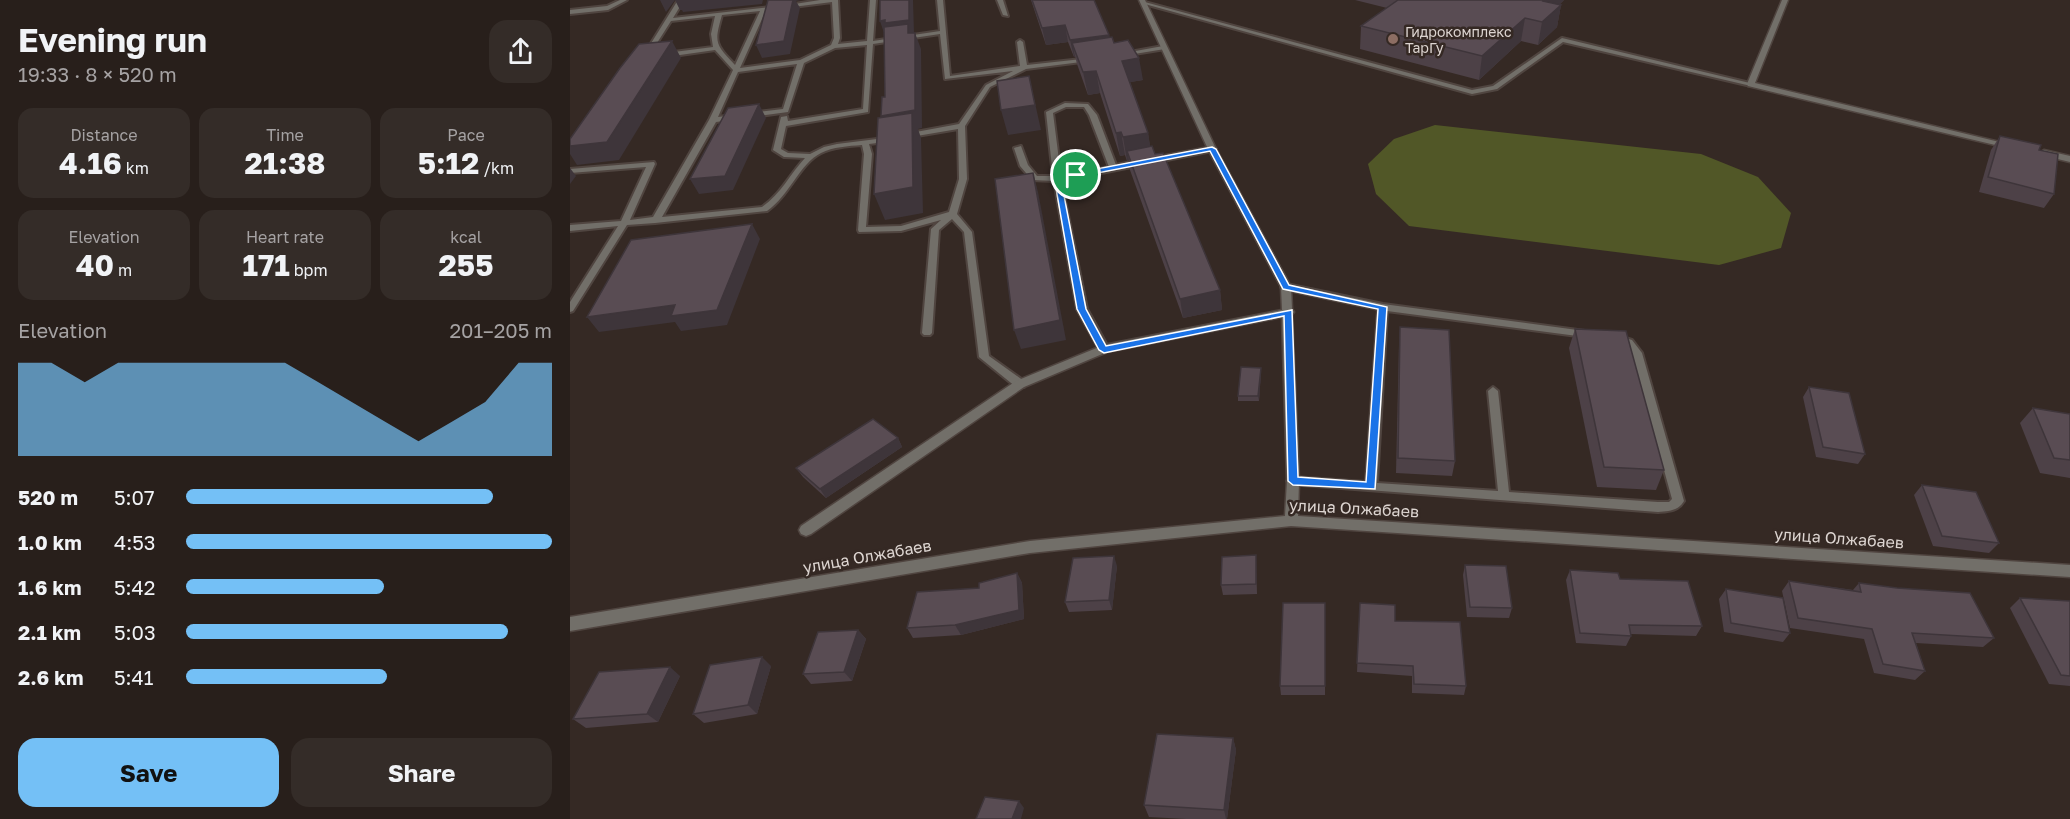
<!DOCTYPE html>
<html lang="en">
<head>
<meta charset="utf-8">
<style>
  body { margin:0; font-family:"Golos Text",sans-serif; background:#342c28; color:#f1f3f6; height:100vh; display:flex; flex-direction:column; font-size:22px; white-space:nowrap }
  * { box-sizing:border-box; margin:0 }
  p { font-size:20px; color:#a5a2a3 }
  .icon { flex:none; width:33px; height:33px; fill:none; stroke:currentColor; stroke-width:2; stroke-linecap:round; stroke-linejoin:round }
  .map { position:relative; flex:1; overflow:hidden }
  .details { display:flex; flex-direction:column; background:#281f1b; width:570px }
  .details>* { flex:none }
  .pin { position:absolute; display:grid; place-items:center; width:51px; height:51px; color:#fff; margin:-26px; border:3px solid #fff; border-radius:50%; box-shadow:0 2px 6px #0007 }
  .round { display:grid; place-items:center; flex:none; width:63px; height:63px; border-radius:18px; background:#342c28 }
  .headline { display:flex; align-items:center; justify-content:space-between; height:102px; padding:0 18px }
  h1 { font-size:33px; font-weight:700; line-height:45px }
  .stats { display:grid; grid-template-columns:repeat(3,1fr); gap:9px; height:102px; padding:6px 18px }
  .stats div { display:grid; align-content:center; border-radius:15px; background:#342c28; text-align:center }
  .stats b { font-size:30px; font-weight:700 }
  .stats small { font-size:16px; font-weight:400 }
  .stats p { font-size:16px }
  .chart { height:168px; padding:12px 18px }
  .chart p { display:flex; justify-content:space-between }
  .chart svg { width:100%; height:108px; margin-top:6px; fill:#74c0f6; opacity:.7 }
  .cta { display:flex; gap:12px; margin-top:auto; padding:12px 18px }
  .cta a { flex:1; height:69px; border-radius:18px; background:#74c0f6; color:#111; font-size:24px; font-weight:700; line-height:69px; text-align:center }
  .cta a+a { background:#342c28; color:#f1f3f6 }
  ul { padding:0 18px; list-style:none; font-size:20px }
  li { display:grid; grid-template-columns:96px 72px 1fr; align-items:center; height:45px }
  li i { height:15px; border-radius:8px; background:#74c0f6 }
  main { display:flex; flex:1; min-height:0 }
  .map>svg:first-child { display:block }
  .green { fill:#515727 }
  .lines { fill:none; stroke-linecap:round; stroke-linejoin:round }
  .lane-casing { stroke:#504540; stroke-width:4 }
  .street-casing { stroke:#504540; stroke-width:3 }
  .lane { fill:#726f69; fill-rule:evenodd }
  .street { fill:#726f69; fill-rule:evenodd }
  .wall { fill:#4d4147 }
  .shaded-wall { fill:#3e353a }
  .building { fill:#594c53; stroke:#3e353a; stroke-width:1.5 }
  .route { fill:#1a73e8; stroke:#fff; stroke-width:1.5; fill-rule:evenodd }
  .education-dot { fill:#8d6e63; stroke:#352924; stroke-width:2 }
  .labels { text-anchor:middle; dominant-baseline:central; stroke-width:5; stroke-linejoin:round; paint-order:stroke }
  .far-poi-label { font-size:14px; fill:#ddd5d1; stroke:#352924; text-anchor:start }
  .street-label { font-size:16px; fill:#ddd5d1; stroke:#352924 }
</style>
</head>
<body>
<main>
<section class="details">
<div class="headline"><div><h1>Evening run</h1><p>19:33 · 8 × 520 m</p></div><a class="round"><svg class="icon" aria-label="share" viewBox="0 0 24 24"><path d="M12 15V3M7 8l5-5 5 5M5 13v7h14v-7"/></svg></a></div>
<div class="stats">
<div><p>Distance</p><b>4.16<small> km</small></b></div>
<div><p>Time</p><b>21:38</b></div>
<div><p>Pace</p><b>5:12<small> /km</small></b></div>
</div>
<div class="stats">
<div><p>Elevation</p><b>40<small> m</small></b></div>
<div><p>Heart rate</p><b>171<small> bpm</small></b></div>
<div><p>kcal</p><b>255</b></div>
</div>
<div class="chart"><p><span>Elevation</span>201–205 m</p>
<svg viewBox="0 0 160 44" preserveAspectRatio="none"><path d="M0 44V6L10 6L20 14L30 6L40 6L50 6L60 6L70 6L80 6L90 14L100 22L110 30L120 38L130 30L140 22L150 6L160 6V44z"/></svg>
</div>
<ul>
<li><b>520 m</b>5:07<i style="width:84%"></i></li>
<li><b>1.0 km</b>4:53<i style="width:100%"></i></li>
<li><b>1.6 km</b>5:42<i style="width:54%"></i></li>
<li><b>2.1 km</b>5:03<i style="width:88%"></i></li>
<li><b>2.6 km</b>5:41<i style="width:55%"></i></li>
</ul>
<div class="cta"><a>Save</a><a>Share</a></div>
</section>
<div class="map">
<svg width="1500" height="819" viewBox="0 0 1500 819">
  <rect width="100%" height="100%" fill="#352924"/>
  <!-- green -->
  <path class="green" d="M865,125L1131,154L1188,177L1221,213L1211,248L1149,265L839,226L806,194L798,164L824,139Z"/>
  <g class="lines">
    <defs>
      <g id="lane">
        <path d="M50,0H57L38,10L0,14V10L37,6Z"/>
        <path d="M108,0H114L103,18L201,7V9L196,10L170,68L230,60L261,45L264,38L262,2L215,8L212,6L250,0H268L270,38L268,44L297,41L300,0H306L303,41L370,31L367,0H373L380,76L450,66L447,42L450,40L453,42L457,65L521,58L522,59L519,61L456,69L420,87L395,126L397,179L387,214L402,232L419,356L454,381L455,384L454,387H446L409,357L394,232L382,219L369,230L362,333L360,335H354L352,333L361,229L371,220L331,231L289,232L288,230L294,154L292,145C278,146 263,147 251,153C230,163 219,196 197,211L85,223L57,225L3,311L0,312V302L48,226L0,231V225L51,221L76,167L0,173V169L84,162L85,164L60,220L83,217L139,120L163,70L145,50L96,57L93,55L96,53L143,47L141,34L145,16L101,21L80,54H76L75,53ZM190,11L165,65C145,44 144,43 152,15ZM370,34L375,79L443,71L416,85L389,124L335,134L331,136L335,138L388,129L389,179L379,212L331,226L296,227L302,154L299,144L323,141V137L267,144L254,147L240,154L218,153L211,149L216,126L298,112L303,44ZM297,45L293,109L218,121L217,116L211,117L203,150L214,157L235,158C220,174 211,194 192,207L92,217L146,122L218,112L234,63L265,48ZM227,64L213,109L148,117L168,72Z"/>
        <path d="M427,0H433L438,16L433,15Z"/>
        <path d="M571,1L902,90L923,86L992,38L1184,84L1181,86L993,42L927,89L902,94L571,3Z"/>
        <path d="M593,46L595,47V49L552,56L549,54Z"/>
        <path d="M495,103L518,104L527,115L546,165L642,147L646,149L642,151L491,181L517,309L539,349L534,352L529,349L507,309L484,181L462,180L450,166L444,148L451,146L458,165L467,176H483L476,112ZM496,107H514L519,115L539,167L491,176L483,113Z"/>
        <path d="M716,284L813,304L1015,331L1020,334L1015,337L817,311L807,483L928,491L918,391L923,387L928,391L939,492L1088,502H1099L1102,499L1062,354L1056,344L1042,340L1040,338L1045,335L1062,340L1072,353L1114,501C1108,511 1099,511 1088,512L719,484L717,481L719,478L723,477L796,482L808,309L713,289L711,287Z"/>
      </g>
      <g id="street">
        <path d="M569,0H575L646,149L721,287L722,309L724,312L722,315L729,481L728,516L1500,565V577L721,526L460,553L0,631V617L460,541L715,516L717,481L712,317L537,352L454,387L241,534L236,536L231,534L229,530L231,526L446,381L534,345L712,310L711,287L638,149Z"/>
        <path d="M1212,0H1218L1185,83L1446,146L1442,149L1178,86L1177,84Z"/>
        <path d="M1474,150L1500,156V162L1471,155L1470,153Z"/>
      </g>
    </defs>
    <!-- lane casing -->
    <use href="#lane" class="lane-casing"/>
    <!-- street casing -->
    <use href="#street" class="street-casing"/>
    <!-- lane -->
    <use href="#lane" class="lane"/>
    <!-- street -->
    <use href="#street" class="street"/>
  </g>
  <!-- wall -->
  <g class="wall">
    <path d="M461,0H524L540,38L573,80L560,82L578,133L580,147L585,154L650,290L652,310L613,318L560,170L559,160L557,161L555,155L550,156L530,93L518,95L507,64L505,56L504,57L498,42L476,45Z"/>
    <path d="M785,0H994L989,5H991L987,27L968,45L951,41L909,80L790,49L791,26L817,8Z"/>
    <path d="M1430,136L1469,150L1484,194L1474,208L1409,192L1421,150Z"/>
    <path d="M830,327L885,461L882,476L826,473L829,343Z"/>
    <path d="M1005,329L1094,470L1086,490L1027,487L999,348Z"/>
    <path d="M691,373L689,401H668V396Z"/>
    <path d="M1239,387L1295,454L1288,464L1246,457L1233,397Z"/>
    <path d="M1463,408L1500,414V478L1470,473L1450,423Z"/>
    <path d="M328,438L332,447L256,498L233,477L226,468Z"/>
    <path d="M1352,485L1429,543L1419,553L1363,546L1344,495Z"/>
    <path d="M686,555L687,594L653,595L651,585Z"/>
    <path d="M895,565L942,608L939,618L897,617L893,575Z"/>
    <path d="M547,566L542,610L499,612L495,602Z"/>
    <path d="M1000,570L1050,579L1132,626L1126,636L1061,634V636L1056,646L1006,643L996,580Z"/>
    <path d="M447,573L452,583L454,619L391,635L343,638L337,628L409,588Z"/>
    <path d="M1219,581L1283,590L1289,583L1424,638L1413,647L1346,643L1355,671L1345,680L1304,673L1294,639L1220,628L1212,591Z"/>
    <path d="M1156,589L1220,633L1213,642L1154,632L1149,599Z"/>
    <path d="M1450,598L1500,601V686L1479,684L1440,608Z"/>
    <path d="M755,603V695H711L710,686Z"/>
    <path d="M790,603L825,621L896,686L894,695L842,693V676L787,672Z"/>
    <path d="M288,630L296,639L282,681L241,684L233,674Z"/>
    <path d="M201,666L187,714L134,723L123,714Z"/>
    <path d="M110,676L88,722L16,728L3,719Z"/>
    <path d="M663,738L666,750L657,819H616L579,817L574,805Z"/>
  </g>
  <!-- shaded-wall -->
  <g class="shaded-wall">
    <path d="M90,0H193L192,4L113,12L112,10H110L105,0L96,12Z"/>
    <path d="M205,0H231L226,1L230,8L220,54L192,58L186,45Z"/>
    <path d="M339,0H343L344,33H314L310,21L315,20Z"/>
    <path d="M974,0H994L970,22L969,21Z"/>
    <path d="M991,5L987,27L968,45L972,22Z"/>
    <path d="M955,18L951,41L909,80L912,56Z"/>
    <path d="M495,25L498,42L476,45L472,28Z"/>
    <path d="M345,33L351,49L352,128L348,129L351,138L353,213L315,220L304,194L318,134L311,116Z"/>
    <path d="M539,35L542,52L502,43L505,56L504,57L500,40Z"/>
    <path d="M102,41L111,58L49,160L7,165L0,154V146Z"/>
    <path d="M569,58L573,80L555,83L552,61Z"/>
    <path d="M526,71L530,93L518,95L513,72Z"/>
    <path d="M459,76L471,130L438,135L431,110Z"/>
    <path d="M189,104L196,118L163,190L129,194L120,179Z"/>
    <path d="M551,132L555,155L550,156L546,133Z"/>
    <path d="M578,133L582,156L557,151L559,160L557,161L553,137Z"/>
    <path d="M0,168L6,176L0,184Z"/>
    <path d="M463,173L468,192L496,340L451,349L444,330Z"/>
    <path d="M182,224L190,239L157,325L111,331L105,322L29,332L17,317L105,305Z"/>
    <path d="M650,290L652,310L613,318L610,299Z"/>
    <path d="M691,368V373L689,401L688,396Z"/>
    <path d="M328,438L332,447L256,498L250,489Z"/>
    <path d="M544,556L547,566L542,610L539,600Z"/>
    <path d="M447,573L452,583L454,619L391,635L385,625Z"/>
    <path d="M288,630L296,639L282,681L274,672Z"/>
    <path d="M192,657L201,666L187,714L178,705Z"/>
    <path d="M100,667L110,676L88,722L77,714Z"/>
    <path d="M663,738L666,750L657,819H656L654,810Z"/>
    <path d="M449,801L454,808L451,819H442Z"/>
  </g>
  <!-- building -->
  <g class="building">
    <path d="M198,0H223L214,41L186,45Z"/>
    <path d="M310,0H339V20L315,23V20L310,21Z"/>
    <path d="M462,0H524L539,35L500,40L495,25L472,28Z"/>
    <path d="M828,0H974L973,1L991,5L972,22L955,18L912,56L791,26Z"/>
    <path d="M338,24V33H345V110L311,116L312,97H315L314,27Z"/>
    <path d="M542,37L544,43L558,40L569,58L552,61L578,133L553,137L551,132L546,133L526,71L513,72L502,43Z"/>
    <path d="M102,41L37,142L0,146V139L50,68L69,44Z"/>
    <path d="M459,76L465,105L431,110L427,81Z"/>
    <path d="M189,104L155,176L120,179L158,108Z"/>
    <path d="M342,113L343,187L304,194L308,118Z"/>
    <path d="M1430,136L1471,145L1469,150L1488,154L1484,194L1418,177Z"/>
    <path d="M582,146L585,154L593,153L650,290L610,299L557,151Z"/>
    <path d="M463,173L490,320L444,330L425,179Z"/>
    <path d="M182,224L147,310L101,316L105,305L17,317L61,240Z"/>
    <path d="M830,327L879,330L885,461L828,458Z"/>
    <path d="M1005,329L1056,331L1094,470L1034,467Z"/>
    <path d="M671,367L691,368L688,396H668Z"/>
    <path d="M1239,387L1279,393L1295,454L1253,447Z"/>
    <path d="M1463,408L1500,414V460L1484,458Z"/>
    <path d="M303,419L328,438L250,489L226,468Z"/>
    <path d="M1352,485L1406,492L1429,543L1372,536Z"/>
    <path d="M686,555V584L651,585L652,557Z"/>
    <path d="M544,556L539,600L495,602L503,558Z"/>
    <path d="M895,565L936,566L942,608L900,607Z"/>
    <path d="M1000,570L1048,573L1050,579L1118,581L1132,626L1059,625L1061,636L1010,633Z"/>
    <path d="M447,573L449,610L385,625L337,628L347,592L409,588V583Z"/>
    <path d="M1219,581L1291,592L1289,583L1327,588L1400,593L1424,638L1342,633L1355,671L1313,664L1302,629L1228,618Z"/>
    <path d="M1156,589L1213,598L1220,633L1161,623Z"/>
    <path d="M1450,598L1500,601V676L1491,675Z"/>
    <path d="M713,603H755V686H710Z"/>
    <path d="M790,603L825,605V621L890,622L896,686L844,684L843,666L787,663Z"/>
    <path d="M288,630L274,672L233,674L248,632Z"/>
    <path d="M192,657L178,705L123,714L140,665Z"/>
    <path d="M100,667L77,714L3,719L29,672Z"/>
    <path d="M587,734L663,738L654,810L574,805Z"/>
    <path d="M415,797L449,801L442,819H406Z"/>
  </g>
  <!-- route -->
  <path class="route" d="M642,147L646,149L719,285L817,307L805,489L723,485L718,481L714,316L534,353L529,350L507,309L484,177ZM640,151L713,289L808,309L796,482L728,477L722,310L536,346L516,309L491,180Z"/>
  <!-- markers -->
  <circle class="education-dot" cx="823" cy="39" r="6"/>
  <g class="labels">
    <!-- far-poi labels -->
    <g class="far-poi-label">
      <text x="835" y="31">Гидрокомплекс<tspan x="835" dy="16">ТарГу</tspan></text>
    </g>
    <!-- street labels -->
    <g class="street-label">
      <text transform="translate(784 508) rotate(3)">улица Олжабаев</text>
      <text transform="translate(1269 538) rotate(4)">улица Олжабаев</text>
      <text transform="translate(297 556) rotate(-10)">улица Олжабаев</text>
    </g>
  </g>
</svg>
<div class="pin" style="left:506px;top:175px;background:#1e9e55"><svg class="icon" aria-label="arrive" viewBox="0 0 24 24"><path d="M6 21V4h12l-3 4 3 4H6"/></svg></div>
</div>
</main>
</body>
</html>
